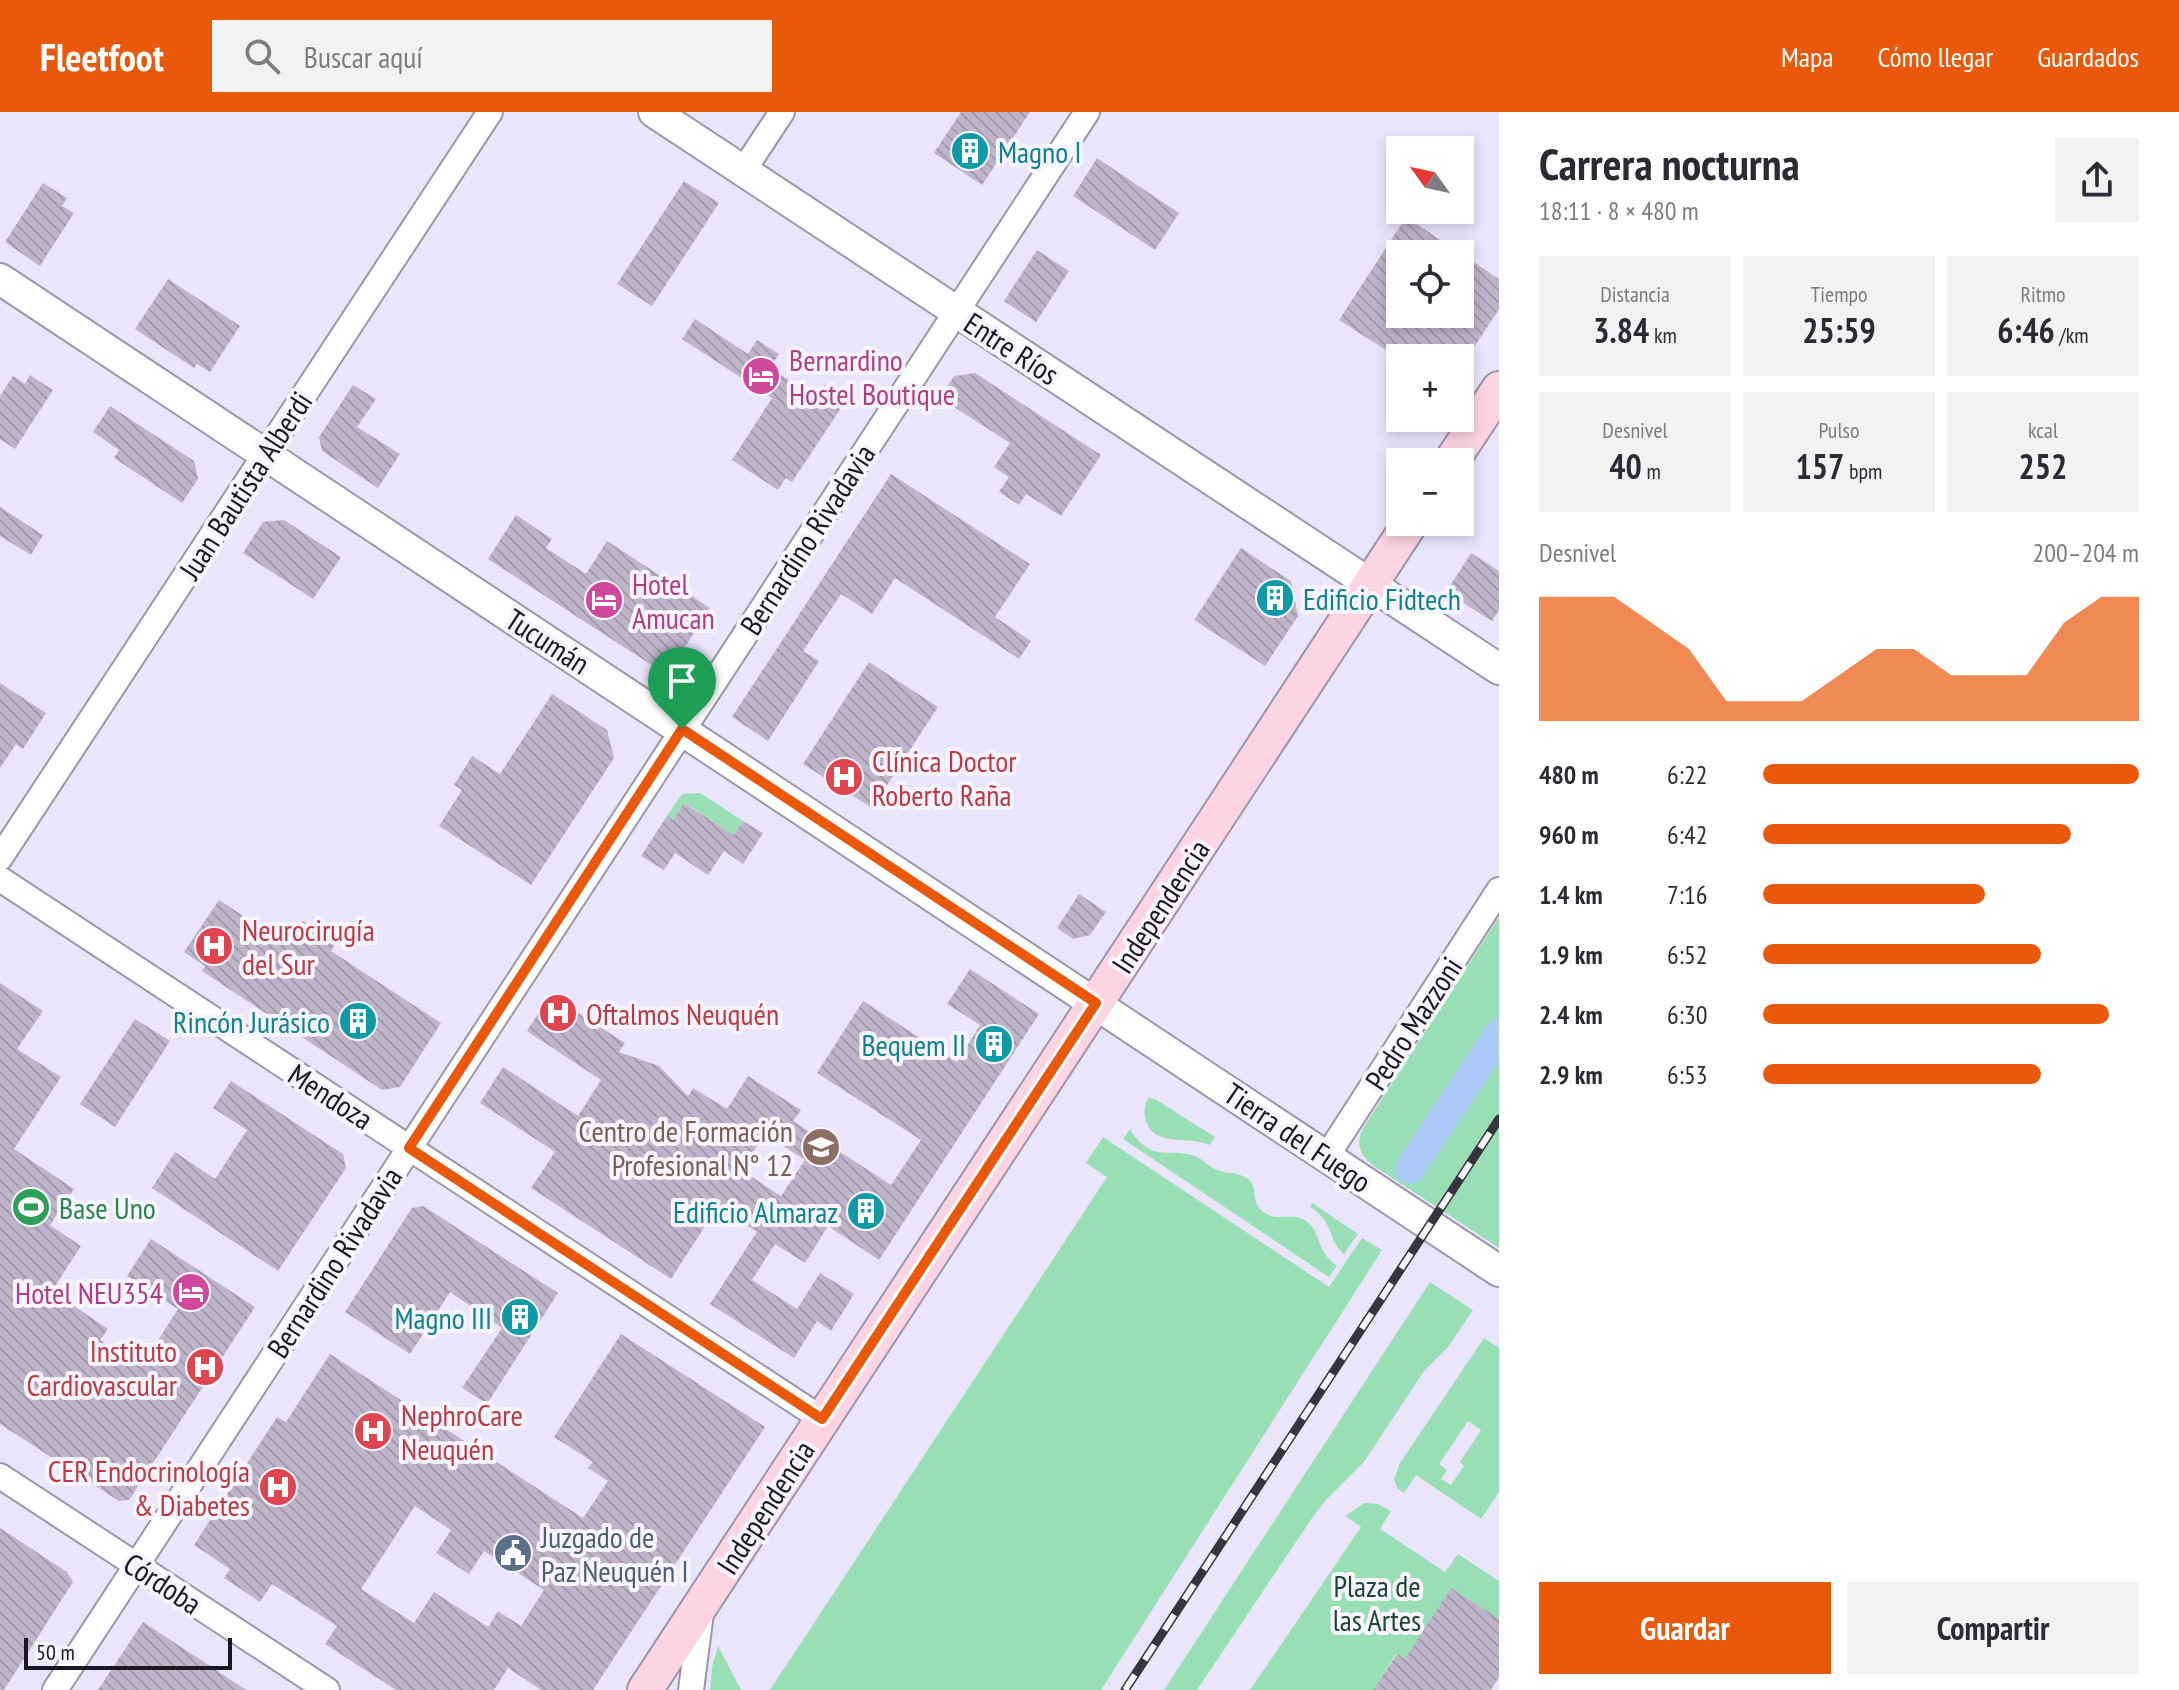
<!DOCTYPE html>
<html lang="es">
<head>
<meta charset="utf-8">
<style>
  body { margin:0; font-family:"PT Sans Narrow",sans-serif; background:#f2f2f3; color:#2b2b33; height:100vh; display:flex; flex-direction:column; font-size:30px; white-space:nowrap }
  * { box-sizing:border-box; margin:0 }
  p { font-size:26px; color:#7c7c81 }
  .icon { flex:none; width:44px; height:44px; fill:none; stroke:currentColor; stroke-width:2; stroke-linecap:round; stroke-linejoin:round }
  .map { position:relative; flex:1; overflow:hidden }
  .panel { display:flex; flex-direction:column; background:#fff; width:680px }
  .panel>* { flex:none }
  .needle { width:52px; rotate:303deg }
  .controls { position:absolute; left:1386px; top:24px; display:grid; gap:16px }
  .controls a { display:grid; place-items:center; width:88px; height:88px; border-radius:0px; background:#fff; box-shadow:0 4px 12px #0003; font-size:40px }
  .scale { position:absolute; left:24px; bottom:20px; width:208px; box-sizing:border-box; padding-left:8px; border:4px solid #19171f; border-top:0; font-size:22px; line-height:28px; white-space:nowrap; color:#19171f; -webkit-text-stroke:6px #f7f4fe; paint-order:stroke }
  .pin { position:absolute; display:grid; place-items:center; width:68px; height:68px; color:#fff; margin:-82px -34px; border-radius:50% 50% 50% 0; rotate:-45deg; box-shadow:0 0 8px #0007 }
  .pin .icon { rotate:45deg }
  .round { display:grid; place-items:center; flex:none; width:84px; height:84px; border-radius:0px; background:#f2f2f3 }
  .headline { display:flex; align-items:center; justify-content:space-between; height:136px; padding:0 40px }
  h1 { font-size:44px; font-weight:700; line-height:60px }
  .figures { display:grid; grid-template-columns:repeat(3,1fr); gap:12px; height:136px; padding:8px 40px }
  .figures div { display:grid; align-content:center; border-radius:0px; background:#f2f2f3; text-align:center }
  .figures b { font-size:34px; font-weight:700 }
  .figures small { font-size:22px; font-weight:400 }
  .figures p { font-size:22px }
  .chart { height:224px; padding:16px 40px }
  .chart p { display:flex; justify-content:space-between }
  .chart svg { width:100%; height:144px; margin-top:8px; fill:#ea580c; opacity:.7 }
  .button { display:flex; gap:16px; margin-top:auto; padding:16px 40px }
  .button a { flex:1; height:92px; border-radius:0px; background:#ea580c; color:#fff; font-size:32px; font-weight:700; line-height:92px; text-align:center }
  .button a+a { background:#f2f2f3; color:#2b2b33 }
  ul { padding:0 40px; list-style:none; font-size:26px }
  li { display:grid; grid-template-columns:128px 96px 1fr; align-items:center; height:60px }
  li i { height:20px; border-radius:10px; background:#ea580c }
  header { display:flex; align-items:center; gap:48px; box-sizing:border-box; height:112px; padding:0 40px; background:#ea580c; color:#fff }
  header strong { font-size:38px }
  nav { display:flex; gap:44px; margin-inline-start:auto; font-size:28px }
  .search { width:560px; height:72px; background:#f2f2f3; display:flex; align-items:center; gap:20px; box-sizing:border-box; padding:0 28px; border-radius:0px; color:#7c7c81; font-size:30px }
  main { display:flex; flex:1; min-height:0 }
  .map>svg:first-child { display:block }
  .green { fill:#99dfb5; fill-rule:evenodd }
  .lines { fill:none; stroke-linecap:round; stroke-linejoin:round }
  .canal { stroke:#abcaf8; stroke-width:30 }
  .building { fill:url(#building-back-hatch); fill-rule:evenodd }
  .minor-casing { stroke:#9c96ac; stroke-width:28 }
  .tertiary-casing { stroke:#9c96ac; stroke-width:34 }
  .secondary-casing { stroke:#9c96ac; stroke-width:38 }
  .minor { stroke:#fff; stroke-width:24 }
  .tertiary { stroke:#fff; stroke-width:30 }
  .secondary { stroke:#fdd4e2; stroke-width:34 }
  .rail-casing { stroke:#36343e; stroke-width:9 }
  .rail { stroke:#f7f4fe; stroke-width:6; stroke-dasharray:18; stroke-linecap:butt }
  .route-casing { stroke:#fff; stroke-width:16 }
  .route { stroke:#ea580c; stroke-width:10 }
  .labels { text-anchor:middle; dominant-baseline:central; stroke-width:8; stroke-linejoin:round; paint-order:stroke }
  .culture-label { font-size:30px; fill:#0d838f; stroke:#f7f4fe; text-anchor:end }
  .street-label { font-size:30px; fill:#19171f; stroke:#f7f4fe }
  .hotel-label { font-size:30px; fill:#b23c85; stroke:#f7f4fe; text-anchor:start }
  .health-label { font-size:30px; fill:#be3a42; stroke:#f7f4fe; text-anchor:start }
  .education-label { font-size:30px; fill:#785e54; stroke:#f7f4fe; text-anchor:end }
  .leisure-label { font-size:30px; fill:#27864d; stroke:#f7f4fe; text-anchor:start }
  .service-label { font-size:30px; fill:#4e5e75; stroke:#f7f4fe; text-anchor:start }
  .park-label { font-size:30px; fill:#1e4731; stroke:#f7f4fe }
</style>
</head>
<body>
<header>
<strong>Fleetfoot</strong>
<div class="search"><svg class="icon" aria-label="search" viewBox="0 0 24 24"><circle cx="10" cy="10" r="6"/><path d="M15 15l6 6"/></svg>Buscar aquí</div>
<nav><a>Mapa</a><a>Cómo llegar</a><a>Guardados</a></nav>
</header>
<main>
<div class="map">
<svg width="1499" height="1578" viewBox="0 0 1499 1578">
  <defs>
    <pattern id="building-back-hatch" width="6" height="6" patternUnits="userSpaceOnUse" patternTransform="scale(2)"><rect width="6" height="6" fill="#bfb5ca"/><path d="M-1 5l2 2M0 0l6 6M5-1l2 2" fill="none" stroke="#a49bad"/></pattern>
  </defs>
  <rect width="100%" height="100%" fill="#ebe5fc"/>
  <!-- green -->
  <g class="green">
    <path d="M700,681L743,709L734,723L685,691L673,708L667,704L682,682Z"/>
    <path d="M1499,805V1136L1374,1054C1360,1044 1355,1032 1363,1016Z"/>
    <path d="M1148,986L1155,987L1215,1025L1210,1033C1189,1023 1157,1036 1147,1011C1143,1002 1144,994 1148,986Z"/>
    <path d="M1130,1017C1152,1052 1167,1035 1195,1044C1203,1047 1208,1054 1215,1057C1225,1062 1236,1060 1245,1065C1259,1073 1251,1087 1260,1097C1274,1112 1292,1099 1306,1109C1321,1119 1316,1139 1337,1154L1329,1165L1123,1027Z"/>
    <path d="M1103,1025L1329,1175L1362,1126L1382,1138L1101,1578H770L1107,1065L1086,1051Z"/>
    <path d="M1312,1091L1358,1122L1344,1142C1326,1127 1336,1111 1310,1095Z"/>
    <path d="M1430,1170L1473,1198L1448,1235L1424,1259L1364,1350L1325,1389L1310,1409L1197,1578H1164Z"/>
    <path d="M1484,1226L1499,1236V1380L1481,1407L1416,1363L1404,1381L1398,1377L1394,1368L1400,1351ZM1468,1309L1481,1318L1460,1350L1464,1354L1451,1373L1441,1367L1447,1358L1439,1352Z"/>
    <path d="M1364,1391L1378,1392L1391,1399L1380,1417L1445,1460L1458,1442L1499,1469V1507L1405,1547L1396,1542L1373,1578H1250L1361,1415L1345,1404Z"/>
    <path d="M718,1534L741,1578H710L712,1555Z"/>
  </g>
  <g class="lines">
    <!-- canal -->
    <path class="canal" d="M1410,1057L1499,922"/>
  </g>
  <!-- building -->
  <g class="building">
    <path d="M961,0H1030L982,73L934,41Z"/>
    <path d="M1097,46L1179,101L1155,138L1073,84Z"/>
    <path d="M684,69L719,91L652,194L617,172Z"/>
    <path d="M43,71L67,86L62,94L74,101L40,154L5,130Z"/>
    <path d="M1406,105L1499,167V197L1467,246H1398L1339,208ZM1400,142H1460V202H1400Z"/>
    <path d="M1037,138L1069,159L1036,210L1004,189Z"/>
    <path d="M168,167L240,214L210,260L197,252L194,256L135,217Z"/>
    <path d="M695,207L748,242L757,228L779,242L770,256L817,286L825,273L847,287L792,370L786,366L778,378L732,348L772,286L682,227Z"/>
    <path d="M975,261L1101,343L1061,404L1026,382L1019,393L999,380L1009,365L994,355L1010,331L940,286L954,264Z"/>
    <path d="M30,263L53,278L15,337L0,327V284L13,264L25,272Z"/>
    <path d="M353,273L376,287L357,315L400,342L378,376L322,339L319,325Z"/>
    <path d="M110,294L194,349L198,367L182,391L114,346L119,338L93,320Z"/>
    <path d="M891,362L1030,452L995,505L1031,529L1019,547L895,466L872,502L841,482L803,539L819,549L768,629L732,605Z"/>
    <path d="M0,395L43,423L31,443L0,424Z"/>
    <path d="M516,403L552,427L546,436L586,462L607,429L710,496L667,563L488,447Z"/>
    <path d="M284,408L341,445L313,487L243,441L263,410Z"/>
    <path d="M1241,436L1291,469L1298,504L1265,554L1194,508Z"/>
    <path d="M1471,441L1499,459V498L1492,509L1446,480Z"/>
    <path d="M869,550L938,595L872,696L803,652Z"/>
    <path d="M0,571L46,601L23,637L16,632L0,656Z"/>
    <path d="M552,582L607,618L614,646L531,773L439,714L462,678L454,673L472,644L500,662Z"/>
    <path d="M684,691L734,723L743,709L763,721L743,752L724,739L708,763L675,741L664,758L641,744L667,704L673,708Z"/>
    <path d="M1079,782L1106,800L1090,823L1073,827L1057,816Z"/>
    <path d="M219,788L287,832L303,809L336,830L331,839L441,911L400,975L382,978L202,859L205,854L184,840Z"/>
    <path d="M970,857L1039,902L879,1148L828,1114L805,1151L775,1132L752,1168L797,1197L820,1161L854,1182L831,1219L817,1209L794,1246L710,1192L757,1120L718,1094L671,1167L531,1076L555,1040L480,991L503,955L578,1004L601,968L527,919L550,883L625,931L619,940L659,954L688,984L693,976L727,997L748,964L801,998L793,1009L891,1073L921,1028L817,961L863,889L957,950L980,913L947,892ZM765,1022L805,1048L781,1084L741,1058Z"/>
    <path d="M0,871L43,899L17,937L61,965L14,1037L74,1077L50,1113L81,1134L52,1179L108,1217L100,1228L141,1255L178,1197L127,1164L151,1127L255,1195L129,1388L119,1389L0,1312Z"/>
    <path d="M135,907L170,929L115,1015L80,992Z"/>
    <path d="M231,969L343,1042L346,1056L278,1159L152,1076L175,1040L215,1067L247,1018L213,996Z"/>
    <path d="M423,1094L558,1181L487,1292L462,1276L502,1216L450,1180L410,1242L345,1200L412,1096Z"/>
    <path d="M621,1222L765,1315L593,1578H541L508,1556L494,1578H396L325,1532L337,1514L272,1472L260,1490L224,1466L230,1457L194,1433L277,1305L286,1310L330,1242L583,1406L608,1369L588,1356L593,1350L554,1325ZM415,1394L451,1418L436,1441L469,1462L484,1439L544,1478L521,1514L498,1499L488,1515L434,1480L414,1511L361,1477Z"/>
    <path d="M0,1416L67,1460L73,1470L4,1578H0Z"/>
    <path d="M1451,1476L1499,1507V1565L1491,1578H1373L1397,1542L1405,1547Z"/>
    <path d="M143,1510L204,1550L246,1578H98Z"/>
  </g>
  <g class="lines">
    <defs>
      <g id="minor">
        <path d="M743,59L782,0"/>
        <path d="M0,746L490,0"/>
        <path d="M0,767L822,1307"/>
        <path d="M1327,1044L1499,778"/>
        <path d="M0,1364L327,1578"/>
        <path d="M55,1578L1087,0"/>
        <path d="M691,1578L701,1501"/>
      </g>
      <g id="tertiary">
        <path d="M654,0L1499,557"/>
        <path d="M0,167L1499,1159"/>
      </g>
      <g id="secondary">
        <path d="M1451,350L1499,277"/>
        <path d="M645,1578L1411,410"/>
      </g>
    </defs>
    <!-- minor casing -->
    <use href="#minor" class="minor-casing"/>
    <!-- tertiary casing -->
    <use href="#tertiary" class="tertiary-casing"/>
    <!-- secondary casing -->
    <use href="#secondary" class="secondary-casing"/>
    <!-- minor -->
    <use href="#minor" class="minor"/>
    <!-- tertiary -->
    <use href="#tertiary" class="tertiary"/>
    <!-- secondary -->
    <use href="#secondary" class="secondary"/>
    <defs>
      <path id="rail" d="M1125,1578L1499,1007"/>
    </defs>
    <!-- rail casing -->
    <use href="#rail" class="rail-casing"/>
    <!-- rail -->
    <use href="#rail" class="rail"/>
  </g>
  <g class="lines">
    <defs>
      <path id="route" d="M682,617L1096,891L822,1307L409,1036Z"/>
    </defs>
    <!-- route casing -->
    <use href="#route" class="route-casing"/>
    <!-- route -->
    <use href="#route" class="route"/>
  </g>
  <!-- icons -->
  <defs>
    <symbol id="building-disc" viewBox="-11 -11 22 22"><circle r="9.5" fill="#0f9aa8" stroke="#f7f4fe"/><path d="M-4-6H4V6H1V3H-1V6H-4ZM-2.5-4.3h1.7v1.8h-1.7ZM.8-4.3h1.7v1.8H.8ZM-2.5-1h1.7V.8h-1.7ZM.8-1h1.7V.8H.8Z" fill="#fff"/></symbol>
    <symbol id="hotel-disc" viewBox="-11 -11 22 22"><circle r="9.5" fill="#d1479c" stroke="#f7f4fe"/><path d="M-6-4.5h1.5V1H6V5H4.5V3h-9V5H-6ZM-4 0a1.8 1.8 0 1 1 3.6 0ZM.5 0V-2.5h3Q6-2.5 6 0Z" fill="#fff"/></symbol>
    <symbol id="hospital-disc" viewBox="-11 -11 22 22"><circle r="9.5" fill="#e0444e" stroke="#f7f4fe"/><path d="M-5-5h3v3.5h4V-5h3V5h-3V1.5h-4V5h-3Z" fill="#fff"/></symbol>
    <symbol id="university-disc" viewBox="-11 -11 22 22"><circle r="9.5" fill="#8d6e63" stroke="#f7f4fe"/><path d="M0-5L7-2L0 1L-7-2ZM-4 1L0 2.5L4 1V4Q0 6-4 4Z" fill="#fff"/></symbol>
    <symbol id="stadium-disc" viewBox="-11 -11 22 22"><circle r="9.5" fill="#2e9e5b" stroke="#f7f4fe"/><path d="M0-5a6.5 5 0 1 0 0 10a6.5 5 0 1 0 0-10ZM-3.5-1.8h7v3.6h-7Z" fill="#fff"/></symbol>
    <symbol id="civic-disc" viewBox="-11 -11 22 22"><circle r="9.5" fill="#5c6f8a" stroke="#f7f4fe"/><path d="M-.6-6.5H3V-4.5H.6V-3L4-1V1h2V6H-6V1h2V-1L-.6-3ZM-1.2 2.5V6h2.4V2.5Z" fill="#fff"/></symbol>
  </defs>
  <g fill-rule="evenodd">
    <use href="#building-disc" x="948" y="17" width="44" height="44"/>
    <use href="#hotel-disc" x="739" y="242" width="44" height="44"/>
    <use href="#building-disc" x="1253" y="464" width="44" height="44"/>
    <use href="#hotel-disc" x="582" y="466" width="44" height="44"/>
    <use href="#hospital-disc" x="822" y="643" width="44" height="44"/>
    <use href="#hospital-disc" x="192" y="812" width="44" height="44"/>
    <use href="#hospital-disc" x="536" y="879" width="44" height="44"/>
    <use href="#building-disc" x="336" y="887" width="44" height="44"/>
    <use href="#building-disc" x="972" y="910" width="44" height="44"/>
    <use href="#university-disc" x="799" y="1013" width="44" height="44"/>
    <use href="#stadium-disc" x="9" y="1073" width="44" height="44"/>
    <use href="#building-disc" x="844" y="1077" width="44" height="44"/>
    <use href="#hotel-disc" x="169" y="1158" width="44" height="44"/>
    <use href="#building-disc" x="498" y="1183" width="44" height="44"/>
    <use href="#hospital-disc" x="183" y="1233" width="44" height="44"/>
    <use href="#hospital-disc" x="351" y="1297" width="44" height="44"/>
    <use href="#hospital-disc" x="256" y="1353" width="44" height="44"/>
    <use href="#civic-disc" x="491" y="1419" width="44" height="44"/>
  </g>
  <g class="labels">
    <!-- culture labels -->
    <g class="culture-label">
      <text x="998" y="39" text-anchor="start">Magno I</text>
      <text x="1303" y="486" text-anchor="start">Edificio Fidtech</text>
      <text x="330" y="909">Rincón Jurásico</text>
      <text x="966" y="932">Bequem II</text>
      <text x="838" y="1099">Edificio Almaraz</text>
      <text x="492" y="1205">Magno III</text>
    </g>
    <!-- street labels -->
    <g class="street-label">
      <text transform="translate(1012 236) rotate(33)">Entre Ríos</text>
      <text transform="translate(245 373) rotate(-57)">Juan Bautista Alberdi</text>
      <text transform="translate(807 427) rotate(-57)">Bernardino Rivadavia</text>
      <text transform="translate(548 529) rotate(33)">Tucumán</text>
      <text transform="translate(1160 794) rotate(-57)">Independencia</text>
      <text transform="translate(1413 911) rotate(-57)">Pedro Mazzoni</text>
      <text transform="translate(331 984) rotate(33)">Mendoza</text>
      <text transform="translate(1298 1025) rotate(34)">Tierra del Fuego</text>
      <text transform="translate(334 1150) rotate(-57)">Bernardino Rivadavia</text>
      <text transform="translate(765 1395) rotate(-57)">Independencia</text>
      <text transform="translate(163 1471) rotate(33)">Córdoba</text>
    </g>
    <!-- hotel labels -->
    <g class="hotel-label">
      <text x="789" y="247">Bernardino<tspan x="789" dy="34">Hostel Boutique</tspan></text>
      <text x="632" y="471">Hotel<tspan x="632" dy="34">Amucan</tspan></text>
      <text x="163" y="1180" text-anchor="end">Hotel NEU354</text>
    </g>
    <!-- health labels -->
    <g class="health-label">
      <text x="872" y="648">Clínica Doctor<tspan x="872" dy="34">Roberto Raña</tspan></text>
      <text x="242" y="817">Neurocirugía<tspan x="242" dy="34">del Sur</tspan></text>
      <text x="586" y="901">Oftalmos Neuquén</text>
      <text x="177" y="1238" text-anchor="end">Instituto<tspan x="177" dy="34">Cardiovascular</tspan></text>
      <text x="401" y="1302">NephroCare<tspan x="401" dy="34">Neuquén</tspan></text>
      <text x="250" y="1358" text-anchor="end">CER Endocrinología<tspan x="250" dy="34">&amp; Diabetes</tspan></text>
    </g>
    <!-- education labels -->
    <g class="education-label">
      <text x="793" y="1018">Centro de Formación<tspan x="793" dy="34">Profesional N° 12</tspan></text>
    </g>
    <!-- leisure labels -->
    <g class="leisure-label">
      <text x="59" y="1095">Base Uno</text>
    </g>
    <!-- service labels -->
    <g class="service-label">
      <text x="541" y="1424">Juzgado de<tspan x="541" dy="34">Paz Neuquén I</tspan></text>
    </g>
    <!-- park labels -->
    <g class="park-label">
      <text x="1377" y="1473">Plaza de<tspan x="1377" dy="34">las Artes</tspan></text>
    </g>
  </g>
</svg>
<div class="controls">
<a><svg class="needle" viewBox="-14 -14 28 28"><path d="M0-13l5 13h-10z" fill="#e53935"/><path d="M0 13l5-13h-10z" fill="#7c7c81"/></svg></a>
<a><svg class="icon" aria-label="locate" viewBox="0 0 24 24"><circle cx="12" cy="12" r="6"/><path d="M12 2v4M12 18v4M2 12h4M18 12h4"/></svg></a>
<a>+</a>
<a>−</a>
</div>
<div class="scale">50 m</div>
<div class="pin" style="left:682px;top:617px;background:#1e9e55"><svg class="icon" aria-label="arrive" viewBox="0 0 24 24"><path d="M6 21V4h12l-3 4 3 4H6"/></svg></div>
</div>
<section class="panel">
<div class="headline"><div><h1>Carrera nocturna</h1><p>18:11 · 8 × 480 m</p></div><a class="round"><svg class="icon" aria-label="share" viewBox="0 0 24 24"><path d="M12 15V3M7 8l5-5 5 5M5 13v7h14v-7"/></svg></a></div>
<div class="figures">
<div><p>Distancia</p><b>3.84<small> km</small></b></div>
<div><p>Tiempo</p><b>25:59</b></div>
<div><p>Ritmo</p><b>6:46<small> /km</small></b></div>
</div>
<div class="figures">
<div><p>Desnivel</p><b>40<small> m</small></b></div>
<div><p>Pulso</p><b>157<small> bpm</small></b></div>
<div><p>kcal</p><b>252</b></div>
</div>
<div class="chart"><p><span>Desnivel</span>200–204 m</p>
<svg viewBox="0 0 160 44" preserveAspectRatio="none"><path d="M0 44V6L10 6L20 6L30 14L40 22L50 38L60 38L70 38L80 30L90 22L100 22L110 30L120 30L130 30L140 14L150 6L160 6V44z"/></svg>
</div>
<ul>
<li><b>480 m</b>6:22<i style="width:100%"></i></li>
<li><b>960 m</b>6:42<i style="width:82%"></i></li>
<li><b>1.4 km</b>7:16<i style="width:59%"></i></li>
<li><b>1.9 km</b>6:52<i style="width:74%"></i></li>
<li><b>2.4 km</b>6:30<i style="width:92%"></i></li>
<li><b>2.9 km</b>6:53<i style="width:74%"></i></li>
</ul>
<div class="button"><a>Guardar</a><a>Compartir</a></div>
</section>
</main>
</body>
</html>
